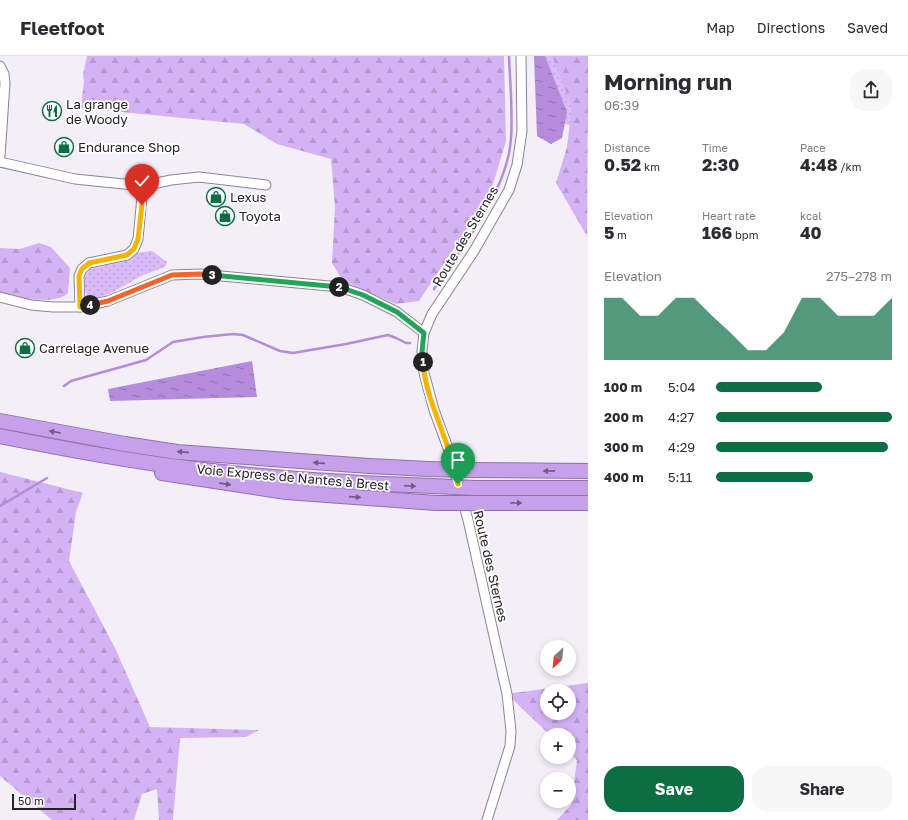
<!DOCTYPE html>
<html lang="en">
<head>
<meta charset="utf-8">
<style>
  body { margin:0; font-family:"Golos Text",sans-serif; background:#f7f7f7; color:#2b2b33; height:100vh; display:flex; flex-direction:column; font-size:15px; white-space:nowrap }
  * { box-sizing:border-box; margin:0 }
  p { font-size:13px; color:#7c7c81 }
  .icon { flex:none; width:22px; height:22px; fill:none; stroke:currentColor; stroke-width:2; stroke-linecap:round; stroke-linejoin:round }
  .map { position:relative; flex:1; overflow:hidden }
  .drawer { display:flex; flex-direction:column; background:#fff; width:320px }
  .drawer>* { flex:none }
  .needle { width:26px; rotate:207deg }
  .buttons { position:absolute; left:540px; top:584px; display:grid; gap:8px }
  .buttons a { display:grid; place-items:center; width:36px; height:36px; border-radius:50%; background:#fff; box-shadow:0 2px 6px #0003; font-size:20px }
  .scale { position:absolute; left:12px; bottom:10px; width:64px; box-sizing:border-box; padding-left:4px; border:2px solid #242225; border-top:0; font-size:11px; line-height:14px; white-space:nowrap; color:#242225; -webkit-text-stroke:3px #fefefe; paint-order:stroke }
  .pin { position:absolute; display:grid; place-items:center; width:34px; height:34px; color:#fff; margin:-41px -17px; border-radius:50% 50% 50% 0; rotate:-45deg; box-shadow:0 0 4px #0007 }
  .pin .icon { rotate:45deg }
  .km { position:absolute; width:20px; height:20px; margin:-10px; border-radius:50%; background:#222; color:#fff; font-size:11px; line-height:20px; text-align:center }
  .round { display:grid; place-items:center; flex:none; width:42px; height:42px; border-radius:16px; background:#f7f7f7 }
  .summary { display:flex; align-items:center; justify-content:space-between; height:68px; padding:0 16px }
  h1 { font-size:22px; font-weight:700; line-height:30px }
  .metrics { display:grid; grid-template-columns:repeat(3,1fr); gap:6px; height:68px; padding:4px 16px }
  .metrics div { display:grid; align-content:center }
  .metrics b { font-size:17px; font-weight:700 }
  .metrics small { font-size:11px; font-weight:400 }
  .metrics p { font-size:11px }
  .chart { height:112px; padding:8px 16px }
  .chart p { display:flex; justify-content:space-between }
  .chart svg { width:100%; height:72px; margin-top:4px; fill:#0d6e44; opacity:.7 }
  .button { display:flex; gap:8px; margin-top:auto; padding:8px 16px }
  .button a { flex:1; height:46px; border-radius:16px; background:#0d6e44; color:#fff; font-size:16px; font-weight:700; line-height:46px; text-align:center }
  .button a+a { background:#f7f7f7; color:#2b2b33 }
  ul { padding:0 16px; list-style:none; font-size:13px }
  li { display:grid; grid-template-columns:64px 48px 1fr; align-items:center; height:30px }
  li i { height:10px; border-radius:5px; background:#0d6e44 }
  header { display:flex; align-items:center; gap:24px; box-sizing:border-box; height:56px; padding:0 20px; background:#fff; border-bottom:1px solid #e1e1e2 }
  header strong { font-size:19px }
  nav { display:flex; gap:22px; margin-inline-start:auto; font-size:14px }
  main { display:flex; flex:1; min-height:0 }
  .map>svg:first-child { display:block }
  .green { fill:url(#green-dots) }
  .forest { fill:url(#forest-firs); fill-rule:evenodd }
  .water { fill:url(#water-ripples) }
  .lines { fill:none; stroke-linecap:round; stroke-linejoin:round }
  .stream { stroke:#b58bdb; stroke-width:2.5 }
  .minor-casing { stroke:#8a868f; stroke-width:11 }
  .highway-casing { stroke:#8e74a6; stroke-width:16 }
  .minor { stroke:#fff; stroke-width:9 }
  .highway { stroke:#c7a0eb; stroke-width:14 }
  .highway-bridge-casing { stroke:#8e74a6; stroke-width:16; stroke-linecap:butt }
  .highway-bridge { stroke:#c7a0eb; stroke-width:14 }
  .oneway { fill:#6d5b7e }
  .split-1-casing { stroke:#fff; stroke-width:8 }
  .split-2-casing { stroke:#fff; stroke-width:8 }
  .split-3-casing { stroke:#fff; stroke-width:8 }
  .split-4-casing { stroke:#fff; stroke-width:8 }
  .split-5-casing { stroke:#fff; stroke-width:8 }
  .split-1 { stroke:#f5b400; stroke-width:5 }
  .split-2 { stroke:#22a559; stroke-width:5 }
  .split-3 { stroke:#22a559; stroke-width:5 }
  .split-4 { stroke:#f0652b; stroke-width:5 }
  .split-5 { stroke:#f5b400; stroke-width:5 }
  .labels { text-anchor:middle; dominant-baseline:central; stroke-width:3.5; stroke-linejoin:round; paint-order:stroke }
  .poi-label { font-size:13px; fill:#242225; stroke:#fefefe; text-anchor:start }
  .street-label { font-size:13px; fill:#242225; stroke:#fefefe }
</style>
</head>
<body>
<header>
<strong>Fleetfoot</strong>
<nav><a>Map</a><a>Directions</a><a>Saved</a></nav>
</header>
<main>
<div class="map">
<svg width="588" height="764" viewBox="0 0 588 764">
  <defs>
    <pattern id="green-dots" width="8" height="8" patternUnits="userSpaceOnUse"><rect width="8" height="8" fill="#dabaf9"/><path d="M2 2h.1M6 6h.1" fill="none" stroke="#bba0d5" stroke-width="1.8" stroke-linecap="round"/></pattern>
    <pattern id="forest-firs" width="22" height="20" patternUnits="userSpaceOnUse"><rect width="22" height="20" fill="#d4b2f4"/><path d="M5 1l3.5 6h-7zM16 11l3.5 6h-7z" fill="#b699d1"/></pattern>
    <pattern id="water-ripples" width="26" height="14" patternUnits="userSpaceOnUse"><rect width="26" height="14" fill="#b58bdb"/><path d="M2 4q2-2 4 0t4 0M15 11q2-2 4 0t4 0" fill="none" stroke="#9371b1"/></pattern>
  </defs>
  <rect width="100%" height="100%" fill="#f3eef8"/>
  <!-- green -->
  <g class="green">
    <path d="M540,0H588V76L560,66Z"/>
    <path d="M152,195L167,206L165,211L141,220L111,237L94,243L88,241C83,231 82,222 90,213L130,204L137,197Z"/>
  </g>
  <!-- forest -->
  <g class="forest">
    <path d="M87,0H504L506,85L490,138L419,245L396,248L343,225L332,207L335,151L331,103L277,88L244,68L81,52L84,25L83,18Z"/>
    <path d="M552,0H588L587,180L556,127L567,91L572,50Z"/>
    <path d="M39,187L51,191L70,212L68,237C55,250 16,241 0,238V192L20,193Z"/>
    <path d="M0,416L83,437L76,456L69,505L115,592L150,671L259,674L246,681L180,682L173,764H159L157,733L142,738L134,764H52L0,720Z"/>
    <path d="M588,627V764H557L571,749L577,704L569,697V679H550L507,638ZM547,635H569V657H547Z"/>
  </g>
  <!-- water -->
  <g class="water">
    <path d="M534,0H545L567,56L562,82L551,88L537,80Z"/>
    <path d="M252,305L257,341L110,345L108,333Z"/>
  </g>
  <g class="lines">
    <!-- stream -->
    <g class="stream">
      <path d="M434,233C463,189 507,136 511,83C513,55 510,27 509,0"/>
      <path d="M64,330L71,325L146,304L173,286L203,281L233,278L243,279L280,295L293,297L346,288L388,279L396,282L406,287H410"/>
      <path d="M0,450L47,422"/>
    </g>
    <defs>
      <g id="minor">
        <path d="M0,10L4,18L5,27L0,100"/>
        <path d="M0,106L75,123L143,130L171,124L199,121L266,129"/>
        <path d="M0,241L31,249L53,251H80L108,245L172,219L200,218L340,231L363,239L397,256L424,277"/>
        <path d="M80,251L79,220L82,213L89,207L127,199L134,193L138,183L143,130"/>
        <path d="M487,764L510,690L511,675L507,638L468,464L448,392L434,354L424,317L422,295L424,277L432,258L474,195L509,134L517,109L522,75L521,0"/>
      </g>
      <g id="highway">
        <path d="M0,365L125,388L177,396L369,410L428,413"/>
        <path d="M0,380C60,392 119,403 179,411C263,422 348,427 433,430"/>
        <path d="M469,414L588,415"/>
        <path d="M162,417L286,436L436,447"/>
        <path d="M475,432H588"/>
        <path d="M477,447H588"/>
      </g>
    </defs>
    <!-- minor casing -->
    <use href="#minor" class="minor-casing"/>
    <!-- highway casing -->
    <use href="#highway" class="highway-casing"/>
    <!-- minor -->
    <use href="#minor" class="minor"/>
    <!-- highway -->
    <use href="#highway" class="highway"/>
    <defs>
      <g id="highway-bridge">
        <path d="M428,413L469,414"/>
        <path d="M433,430L475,432"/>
        <path d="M436,447H477"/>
      </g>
    </defs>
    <!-- highway-bridge casing -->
    <use href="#highway-bridge" class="highway-bridge-casing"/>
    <!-- highway-bridge -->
    <use href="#highway-bridge" class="highway-bridge"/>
  </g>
  <!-- one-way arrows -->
  <defs><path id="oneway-solid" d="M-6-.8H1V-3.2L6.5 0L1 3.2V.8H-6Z"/></defs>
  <g class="oneway">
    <use href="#oneway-solid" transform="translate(55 376) rotate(-170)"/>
    <use href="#oneway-solid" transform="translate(183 396) rotate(-175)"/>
    <use href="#oneway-solid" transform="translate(319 407) rotate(-176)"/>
    <use href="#oneway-solid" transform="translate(549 415) rotate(179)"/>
    <use href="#oneway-solid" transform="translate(225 428) rotate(9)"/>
    <use href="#oneway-solid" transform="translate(410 430) rotate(2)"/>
    <use href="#oneway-solid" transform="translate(355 441) rotate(4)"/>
    <use href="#oneway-solid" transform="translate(516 447)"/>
  </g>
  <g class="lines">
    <defs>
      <path id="split-1" d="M423,306C425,336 439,364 448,392C452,404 454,416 458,428"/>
      <path id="split-2" d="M339,231L363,239L397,256L424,277L422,295L423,306"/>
      <path id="split-3" d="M212,219L339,231"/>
      <path id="split-4" d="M90,249L108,245L172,219L200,218L212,219"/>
      <path id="split-5" d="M90,249L80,251L79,220L82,213L89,207L127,199L134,193L138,183L142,149"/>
    </defs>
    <!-- split-1 casing -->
    <use href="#split-1" class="split-1-casing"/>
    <!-- split-2 casing -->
    <use href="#split-2" class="split-2-casing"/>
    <!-- split-3 casing -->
    <use href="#split-3" class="split-3-casing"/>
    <!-- split-4 casing -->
    <use href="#split-4" class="split-4-casing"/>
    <!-- split-5 casing -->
    <use href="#split-5" class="split-5-casing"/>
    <!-- split-1 -->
    <use href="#split-1" class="split-1"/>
    <!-- split-2 -->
    <use href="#split-2" class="split-2"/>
    <!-- split-3 -->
    <use href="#split-3" class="split-3"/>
    <!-- split-4 -->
    <use href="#split-4" class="split-4"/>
    <!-- split-5 -->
    <use href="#split-5" class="split-5"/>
  </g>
  <!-- icons -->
  <defs>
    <symbol id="restaurant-ring" viewBox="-11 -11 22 22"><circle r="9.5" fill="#fefefe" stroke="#0d6e44" stroke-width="1.5"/><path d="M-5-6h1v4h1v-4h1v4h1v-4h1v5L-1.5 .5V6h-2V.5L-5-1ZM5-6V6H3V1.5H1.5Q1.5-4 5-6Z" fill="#0d6e44"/></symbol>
    <symbol id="shop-ring" viewBox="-11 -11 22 22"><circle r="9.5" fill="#fefefe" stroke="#0d6e44" stroke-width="1.5"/><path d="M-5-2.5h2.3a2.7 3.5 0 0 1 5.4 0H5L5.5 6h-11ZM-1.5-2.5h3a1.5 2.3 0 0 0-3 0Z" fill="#0d6e44"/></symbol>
  </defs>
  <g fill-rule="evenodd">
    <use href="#restaurant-ring" x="41" y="44" width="22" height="22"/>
    <use href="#shop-ring" x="53" y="80" width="22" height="22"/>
    <use href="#shop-ring" x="205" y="130" width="22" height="22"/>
    <use href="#shop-ring" x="214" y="149" width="22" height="22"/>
    <use href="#shop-ring" x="14" y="281" width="22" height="22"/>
  </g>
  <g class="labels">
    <!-- poi labels -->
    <g class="poi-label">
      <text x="66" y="48">La grange<tspan x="66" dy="15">de Woody</tspan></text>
      <text x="78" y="91">Endurance Shop</text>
      <text x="230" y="141">Lexus</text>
      <text x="239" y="160">Toyota</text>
      <text x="39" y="292">Carrelage Avenue</text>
    </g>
    <!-- street labels -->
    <g class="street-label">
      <text transform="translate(465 180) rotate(-59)">Route des Sternes</text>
      <text transform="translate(293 421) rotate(5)">Voie Express de Nantes à Brest</text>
      <text transform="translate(491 510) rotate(77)">Route des Sternes</text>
    </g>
  </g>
</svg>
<div class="buttons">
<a><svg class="needle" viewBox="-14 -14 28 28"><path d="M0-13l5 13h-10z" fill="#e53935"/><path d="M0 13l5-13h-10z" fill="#7c7c81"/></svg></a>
<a><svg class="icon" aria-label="locate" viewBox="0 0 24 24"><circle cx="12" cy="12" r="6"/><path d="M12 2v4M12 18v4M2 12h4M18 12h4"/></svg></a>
<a>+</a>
<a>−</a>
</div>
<div class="scale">50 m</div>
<div class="pin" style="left:458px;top:428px;background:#1e9e55"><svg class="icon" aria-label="arrive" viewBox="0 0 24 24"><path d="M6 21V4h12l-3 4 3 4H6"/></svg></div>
<div class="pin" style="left:142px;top:149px;background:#d93025"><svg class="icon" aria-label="check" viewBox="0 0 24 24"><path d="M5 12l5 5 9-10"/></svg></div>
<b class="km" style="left:423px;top:306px">1</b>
<b class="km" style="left:339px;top:231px">2</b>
<b class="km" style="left:212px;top:219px">3</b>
<b class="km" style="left:90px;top:249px">4</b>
</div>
<section class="drawer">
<div class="summary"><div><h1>Morning run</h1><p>06:39</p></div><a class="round"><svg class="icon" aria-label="share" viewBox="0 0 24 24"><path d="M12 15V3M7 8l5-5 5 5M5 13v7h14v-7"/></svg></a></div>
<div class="metrics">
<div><p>Distance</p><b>0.52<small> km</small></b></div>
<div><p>Time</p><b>2:30</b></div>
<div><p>Pace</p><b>4:48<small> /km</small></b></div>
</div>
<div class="metrics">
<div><p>Elevation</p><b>5<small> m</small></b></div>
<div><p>Heart rate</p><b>166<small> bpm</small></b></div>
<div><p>kcal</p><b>40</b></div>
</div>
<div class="chart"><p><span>Elevation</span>275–278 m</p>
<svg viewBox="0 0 160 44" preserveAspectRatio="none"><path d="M0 44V6L10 6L20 17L30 17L40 6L50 6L60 17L70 27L80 38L90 38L100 27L110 6L120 6L130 17L140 17L150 17L160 6V44z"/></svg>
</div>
<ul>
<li><b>100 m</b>5:04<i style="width:60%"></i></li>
<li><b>200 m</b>4:27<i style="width:100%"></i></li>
<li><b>300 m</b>4:29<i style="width:98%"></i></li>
<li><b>400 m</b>5:11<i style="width:55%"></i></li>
</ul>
<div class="button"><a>Save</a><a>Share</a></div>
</section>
</main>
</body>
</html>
